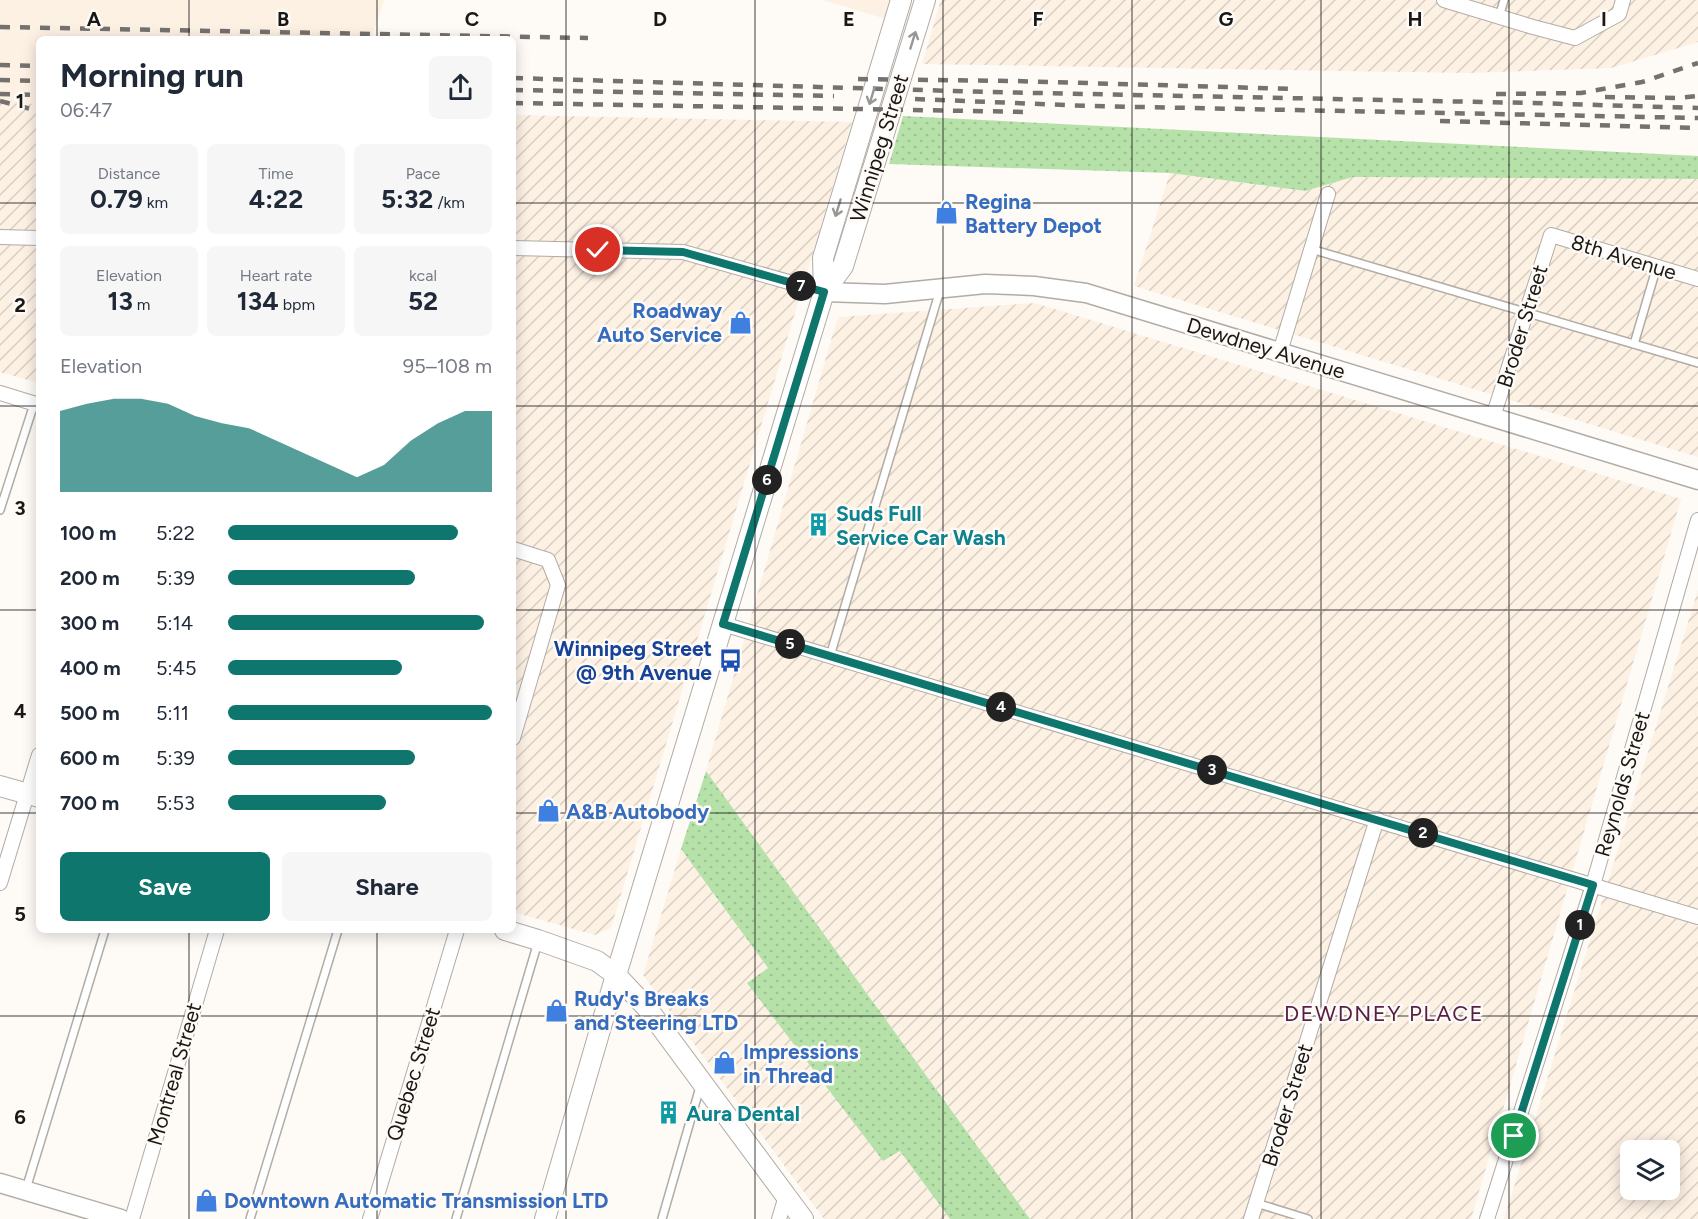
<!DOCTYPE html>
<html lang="en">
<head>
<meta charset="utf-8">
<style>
  body { margin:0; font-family:Figtree,sans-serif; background:#f6f6f7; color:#1f2937; height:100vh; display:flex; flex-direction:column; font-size:22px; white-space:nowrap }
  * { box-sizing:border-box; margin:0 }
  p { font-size:20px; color:#747a83 }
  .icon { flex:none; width:33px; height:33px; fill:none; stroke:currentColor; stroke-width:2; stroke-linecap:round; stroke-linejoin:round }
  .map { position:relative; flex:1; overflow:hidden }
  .drawer { position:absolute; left:36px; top:36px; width:480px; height:897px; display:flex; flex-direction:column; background:#fff; border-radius:9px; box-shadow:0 3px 15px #0003 }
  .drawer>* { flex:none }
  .fabs { position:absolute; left:1620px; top:1140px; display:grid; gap:12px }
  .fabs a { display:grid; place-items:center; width:60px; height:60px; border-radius:9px; background:#fff; box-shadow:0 3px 15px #0003; font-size:30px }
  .pin { position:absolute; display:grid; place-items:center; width:51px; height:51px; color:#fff; margin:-26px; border:3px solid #fff; border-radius:50%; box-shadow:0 2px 6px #0007 }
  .km { position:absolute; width:30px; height:30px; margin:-15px; border-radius:50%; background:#222; color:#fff; font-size:16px; line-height:30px; text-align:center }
  .round { display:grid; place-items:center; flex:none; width:63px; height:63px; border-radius:9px; background:#f6f6f7 }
  .overview { display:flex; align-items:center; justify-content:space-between; height:102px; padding:0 24px }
  h1 { font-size:33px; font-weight:700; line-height:45px }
  .figures { display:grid; grid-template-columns:repeat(3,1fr); gap:9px; height:102px; padding:6px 24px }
  .figures div { display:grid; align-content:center; border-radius:9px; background:#f6f6f7; text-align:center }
  .figures b { font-size:26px; font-weight:700 }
  .figures small { font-size:16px; font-weight:400 }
  .figures p { font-size:16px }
  .chart { height:168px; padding:12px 24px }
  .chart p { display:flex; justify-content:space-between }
  .chart svg { width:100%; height:108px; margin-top:6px; fill:#0f766e; opacity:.7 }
  .button { display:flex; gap:12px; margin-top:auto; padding:12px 24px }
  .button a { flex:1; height:69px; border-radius:9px; background:#0f766e; color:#fff; font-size:24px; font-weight:700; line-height:69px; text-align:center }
  .button a+a { background:#f6f6f7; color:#1f2937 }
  ul { padding:0 24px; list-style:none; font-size:20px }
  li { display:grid; grid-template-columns:96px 72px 1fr; align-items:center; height:45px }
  li i { height:15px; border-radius:8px; background:#0f766e }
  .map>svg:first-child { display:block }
  .built { fill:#fdf1e4 }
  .industrial { fill:url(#industrial-furrows); fill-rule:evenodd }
  .grass { fill:url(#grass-dots) }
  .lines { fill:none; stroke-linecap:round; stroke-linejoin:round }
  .service-casing { stroke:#b1aca5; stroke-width:10 }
  .minor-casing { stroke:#b1aca5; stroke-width:16 }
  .tertiary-casing { stroke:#b1aca5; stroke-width:21 }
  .secondary-casing { stroke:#b1aca5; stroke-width:22 }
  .service { stroke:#fff; stroke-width:7 }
  .minor { stroke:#fff; stroke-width:14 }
  .tertiary { stroke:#fff; stroke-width:18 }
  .secondary { stroke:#fff; stroke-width:20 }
  .rail { stroke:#74716e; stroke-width:4.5; stroke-dasharray:10 10; stroke-linecap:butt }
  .oneway { stroke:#989796 }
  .route-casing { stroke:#fff; stroke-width:12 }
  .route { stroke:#0f766e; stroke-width:8 }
  .grid { fill:none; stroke:#1a1816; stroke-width:1.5; stroke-opacity:0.55 }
  .labels { text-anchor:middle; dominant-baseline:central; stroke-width:5; stroke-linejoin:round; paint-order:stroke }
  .street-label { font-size:21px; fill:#1a1816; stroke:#fefaf6 }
  .shop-label { font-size:21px; font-weight:bold; fill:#366cbe; stroke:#fefaf6; text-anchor:start }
  .culture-label { font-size:21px; font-weight:bold; fill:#0d838f; stroke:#fefaf6; text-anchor:start }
  .transit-label { font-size:21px; font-weight:bold; fill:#164399; stroke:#fefaf6; text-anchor:end }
  .neighbourhood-label { font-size:22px; letter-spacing:1.5px; fill:#571e47; stroke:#fefaf6 }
  .grid-label { font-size:20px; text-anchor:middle; font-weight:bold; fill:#1a1816; stroke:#fefaf6; stroke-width:5; stroke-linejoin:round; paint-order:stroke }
</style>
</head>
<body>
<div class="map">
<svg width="1698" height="1219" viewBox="0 0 1698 1219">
  <defs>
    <pattern id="industrial-furrows" width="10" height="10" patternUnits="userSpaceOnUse" patternTransform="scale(1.5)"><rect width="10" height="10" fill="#fdf1e4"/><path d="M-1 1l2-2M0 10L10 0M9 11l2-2" fill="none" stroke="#d8cec3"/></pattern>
    <pattern id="grass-dots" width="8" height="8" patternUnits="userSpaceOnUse" patternTransform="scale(1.5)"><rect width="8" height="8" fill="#b6e2aa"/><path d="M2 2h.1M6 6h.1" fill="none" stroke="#9cc192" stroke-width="1.8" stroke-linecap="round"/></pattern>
  </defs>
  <rect width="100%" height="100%" fill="#fefaf6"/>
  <!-- built -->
  <g class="built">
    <path d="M0,0H384L371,39H39V133L0,118Z"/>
    <path d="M823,0H892L886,19Z"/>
  </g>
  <!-- industrial -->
  <g class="industrial">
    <path d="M941,0H1698V42L1611,68L1468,73L922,64Z"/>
    <path d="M0,103L39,104V383L0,372Z"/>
    <path d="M513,115L852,122L611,928L595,935L513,912Z"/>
    <path d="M1170,173L1305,191L1353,177L1698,179V457L1134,286Z"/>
    <path d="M1035,303L1681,499L1471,1219H1030L706,771L834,330L839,317Z"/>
    <path d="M1698,590V1219H1504ZM1630,1150H1670V1190H1630Z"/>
    <path d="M681,849L768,968L747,982L883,1161L900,1151L950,1219H824L643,975Z"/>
  </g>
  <!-- grass -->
  <g class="grass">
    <path d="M903,116L1698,156V179L1353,177L1305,191L1170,173L889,164Z"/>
    <path d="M706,771L1030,1219H950L900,1151L883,1161L747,983L768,968L681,849Z"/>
  </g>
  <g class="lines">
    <defs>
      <g id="service">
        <path d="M1499,17L1504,0"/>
        <path d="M1311,249L1698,363"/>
        <path d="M1634,344L1657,266"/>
        <path d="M0,510L34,404"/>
        <path d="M830,656L940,290"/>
        <path d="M26,1189L105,930"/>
        <path d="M1256,1203L1308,1219"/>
        <path d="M250,1219L338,930"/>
        <path d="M456,1219L538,942"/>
        <path d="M662,1219L700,1087"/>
      </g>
      <g id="minor">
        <path d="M1444,0L1533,27L1575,38L1619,14L1623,0"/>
        <path d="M0,237L39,238"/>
        <path d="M513,248L683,252L824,292"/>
        <path d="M1280,352L1328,194"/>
        <path d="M0,393L39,405"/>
        <path d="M1493,417L1551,235L1698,279"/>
        <path d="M513,549L548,560L558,585L513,738"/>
        <path d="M723,624L1698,917"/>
        <path d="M0,883L39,755"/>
        <path d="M132,1219L217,930"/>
        <path d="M370,1219L457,930"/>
        <path d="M779,1219L786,1196"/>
        <path d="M1251,1219L1377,819"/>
        <path d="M1487,1219L1593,885L1698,520"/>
      </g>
      <g id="tertiary">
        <path d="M824,292L885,294L985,284L1034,286L1086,293L1698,480"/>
        <path d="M0,1183L121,1219"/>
      </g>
      <g id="secondary">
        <path d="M824,292L823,258L901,0"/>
        <path d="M0,786L39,797"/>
        <path d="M505,930L538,940L597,961L616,975L647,1008L803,1219"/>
        <path d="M545,1219L616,975L824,292L843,266L925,0"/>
      </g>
    </defs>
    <!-- service casing -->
    <use href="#service" class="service-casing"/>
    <!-- minor casing -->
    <use href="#minor" class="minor-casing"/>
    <!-- tertiary casing -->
    <use href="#tertiary" class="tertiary-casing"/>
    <!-- secondary casing -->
    <use href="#secondary" class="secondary-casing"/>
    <!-- service -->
    <use href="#service" class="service"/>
    <!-- minor -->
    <use href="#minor" class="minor"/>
    <!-- tertiary -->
    <use href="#tertiary" class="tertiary"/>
    <!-- secondary -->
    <use href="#secondary" class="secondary"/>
    <!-- rail -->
    <g class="rail">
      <path d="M0,27L588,38"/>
      <path d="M0,65L39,66"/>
      <path d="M513,78L988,92L1532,103L1698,108"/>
      <path d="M858,79L1014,81L1296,89"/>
      <path d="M0,80L39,81"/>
      <path d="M513,90L834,96"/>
      <path d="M0,94L39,95"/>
      <path d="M1496,94L1581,93L1642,82L1698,63"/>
      <path d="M1605,97L1676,98L1698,96"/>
      <path d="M915,99L1090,106L1698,118"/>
      <path d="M0,101L39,111"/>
      <path d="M513,103L1029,112"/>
      <path d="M1440,121L1698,128"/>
    </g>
  </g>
  <!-- one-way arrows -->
  <defs><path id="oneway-shaft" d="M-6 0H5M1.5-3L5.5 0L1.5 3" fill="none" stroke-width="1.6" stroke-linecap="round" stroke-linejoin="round" transform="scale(1.5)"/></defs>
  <g class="oneway">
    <use href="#oneway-shaft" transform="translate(913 40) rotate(-73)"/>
    <use href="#oneway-shaft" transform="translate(872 96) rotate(107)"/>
    <use href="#oneway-shaft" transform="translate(838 208) rotate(107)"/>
  </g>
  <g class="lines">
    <defs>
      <path id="route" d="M598,250L683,252L824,292L723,624L1593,885L1514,1136"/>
    </defs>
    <!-- route casing -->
    <use href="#route" class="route-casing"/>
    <!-- route -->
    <use href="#route" class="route"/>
  </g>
  <!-- grid -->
  <path class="grid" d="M189,0V39M377,0V39M566,0V1219M755,0V1219M943,0V1219M1132,0V1219M1321,0V1219M1509,0V1219M0,203H39M513,203H1698M0,406H39M513,406H1698M0,610H39M513,610H1698M0,813H39M513,813H1698M189,930V1219M377,930V1219M0,1016H1698"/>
  <!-- icons -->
  <defs>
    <symbol id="shop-bare" viewBox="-9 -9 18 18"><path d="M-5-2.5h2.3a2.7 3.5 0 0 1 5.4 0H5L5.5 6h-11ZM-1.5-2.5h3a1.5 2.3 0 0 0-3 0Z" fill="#3f7fe0" stroke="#fefaf6" stroke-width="2.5" paint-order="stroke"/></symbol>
    <symbol id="building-bare" viewBox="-9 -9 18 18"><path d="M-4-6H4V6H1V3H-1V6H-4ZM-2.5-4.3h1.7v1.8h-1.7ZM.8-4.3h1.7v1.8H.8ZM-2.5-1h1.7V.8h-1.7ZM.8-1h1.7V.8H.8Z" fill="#0f9aa8" stroke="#fefaf6" stroke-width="2.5" paint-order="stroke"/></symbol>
    <symbol id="bus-bare" viewBox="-9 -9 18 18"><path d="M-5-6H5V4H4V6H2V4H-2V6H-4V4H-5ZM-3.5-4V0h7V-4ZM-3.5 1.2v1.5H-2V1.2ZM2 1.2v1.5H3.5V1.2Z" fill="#1a4fb4" stroke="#fefaf6" stroke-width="2.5" paint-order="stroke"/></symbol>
  </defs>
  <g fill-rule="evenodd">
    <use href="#shop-bare" x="930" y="196" width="33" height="33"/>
    <use href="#shop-bare" x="724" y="306" width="33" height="33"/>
    <use href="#building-bare" x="802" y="508" width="33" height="33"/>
    <use href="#bus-bare" x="714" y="644" width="33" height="33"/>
    <use href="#shop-bare" x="532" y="794" width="33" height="33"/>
    <use href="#shop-bare" x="540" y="994" width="33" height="33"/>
    <use href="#shop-bare" x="708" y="1046" width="33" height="33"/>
    <use href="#building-bare" x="652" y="1096" width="33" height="33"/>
    <use href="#shop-bare" x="190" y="1184" width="33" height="33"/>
  </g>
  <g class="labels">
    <!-- street labels -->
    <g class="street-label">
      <text transform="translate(879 148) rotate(-73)">Winnipeg Street</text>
      <text transform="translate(1624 257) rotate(17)">8th Avenue</text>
      <text transform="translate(1522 326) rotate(-73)">Broder Street</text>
      <text transform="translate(1266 348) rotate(17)">Dewdney Avenue</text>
      <text transform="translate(1622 784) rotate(-74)">Reynolds Street</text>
      <text transform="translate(174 1074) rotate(-74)">Montreal Street</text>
      <text transform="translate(413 1074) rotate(-73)">Quebec Street</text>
      <text transform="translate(1287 1105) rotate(-73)">Broder Street</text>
    </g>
    <!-- shop labels -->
    <g class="shop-label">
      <text x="965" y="201">Regina<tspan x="965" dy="24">Battery Depot</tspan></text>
      <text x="722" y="310" text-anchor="end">Roadway<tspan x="722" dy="24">Auto Service</tspan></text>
      <text x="566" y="811">A&amp;B Autobody</text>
      <text x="574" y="998">Rudy's Breaks<tspan x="574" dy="24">and Steering LTD</tspan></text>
      <text x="743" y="1051">Impressions<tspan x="743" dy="24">in Thread</tspan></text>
      <text x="224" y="1200">Downtown Automatic Transmission LTD</text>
    </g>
    <!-- culture labels -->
    <g class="culture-label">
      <text x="836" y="513">Suds Full<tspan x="836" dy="24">Service Car Wash</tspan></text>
      <text x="686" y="1113">Aura Dental</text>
    </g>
    <!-- transit labels -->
    <g class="transit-label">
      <text x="712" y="648">Winnipeg Street<tspan x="712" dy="24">@ 9th Avenue</tspan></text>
    </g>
    <!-- neighbourhood labels -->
    <g class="neighbourhood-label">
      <text x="1384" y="1013">DEWDNEY PLACE</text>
    </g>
  </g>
  <g class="grid-label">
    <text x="94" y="26">A</text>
    <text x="283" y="26">B</text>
    <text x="472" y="26">C</text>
    <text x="660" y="26">D</text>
    <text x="849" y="26">E</text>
    <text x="1038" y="26">F</text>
    <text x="1226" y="26">G</text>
    <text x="1415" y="26">H</text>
    <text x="1604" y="26">I</text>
    <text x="20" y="108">1</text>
    <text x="20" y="312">2</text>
    <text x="20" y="515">3</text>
    <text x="20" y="718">4</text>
    <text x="20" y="921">5</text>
    <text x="20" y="1124">6</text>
  </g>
</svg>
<div class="fabs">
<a><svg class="icon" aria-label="layers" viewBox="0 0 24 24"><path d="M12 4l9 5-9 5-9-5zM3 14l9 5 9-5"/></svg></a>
</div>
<div class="pin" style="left:1514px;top:1136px;background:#1e9e55"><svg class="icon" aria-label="arrive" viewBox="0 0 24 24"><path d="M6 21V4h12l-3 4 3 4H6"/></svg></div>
<div class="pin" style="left:598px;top:250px;background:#d93025"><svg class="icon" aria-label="check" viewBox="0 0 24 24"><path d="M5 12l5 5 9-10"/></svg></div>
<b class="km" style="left:1580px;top:925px">1</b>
<b class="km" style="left:1423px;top:833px">2</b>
<b class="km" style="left:1212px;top:770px">3</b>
<b class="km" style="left:1001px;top:707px">4</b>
<b class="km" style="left:790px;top:644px">5</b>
<b class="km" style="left:767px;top:480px">6</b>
<b class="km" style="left:801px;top:286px">7</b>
<section class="drawer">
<div class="overview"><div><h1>Morning run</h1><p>06:47</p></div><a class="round"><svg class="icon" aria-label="share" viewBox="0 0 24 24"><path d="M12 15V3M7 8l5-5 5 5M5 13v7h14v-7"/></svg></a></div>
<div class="figures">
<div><p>Distance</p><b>0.79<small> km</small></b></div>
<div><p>Time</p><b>4:22</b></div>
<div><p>Pace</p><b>5:32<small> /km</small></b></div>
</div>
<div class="figures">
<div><p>Elevation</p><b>13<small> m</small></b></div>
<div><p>Heart rate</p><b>134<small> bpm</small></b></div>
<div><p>kcal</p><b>52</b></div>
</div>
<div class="chart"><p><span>Elevation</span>95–108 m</p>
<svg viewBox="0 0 160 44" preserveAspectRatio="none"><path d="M0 44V11L10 8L20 6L30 6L40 8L50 13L60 16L70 18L80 23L90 28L100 33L110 38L120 33L130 23L140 16L150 11L160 11V44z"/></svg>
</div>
<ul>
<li><b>100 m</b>5:22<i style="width:87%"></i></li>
<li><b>200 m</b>5:39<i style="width:71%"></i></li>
<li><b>300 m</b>5:14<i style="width:97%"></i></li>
<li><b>400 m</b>5:45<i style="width:66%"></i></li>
<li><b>500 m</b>5:11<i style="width:100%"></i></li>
<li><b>600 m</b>5:39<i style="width:71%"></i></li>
<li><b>700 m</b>5:53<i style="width:60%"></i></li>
</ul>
<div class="button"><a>Save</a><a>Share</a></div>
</section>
</div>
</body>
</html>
